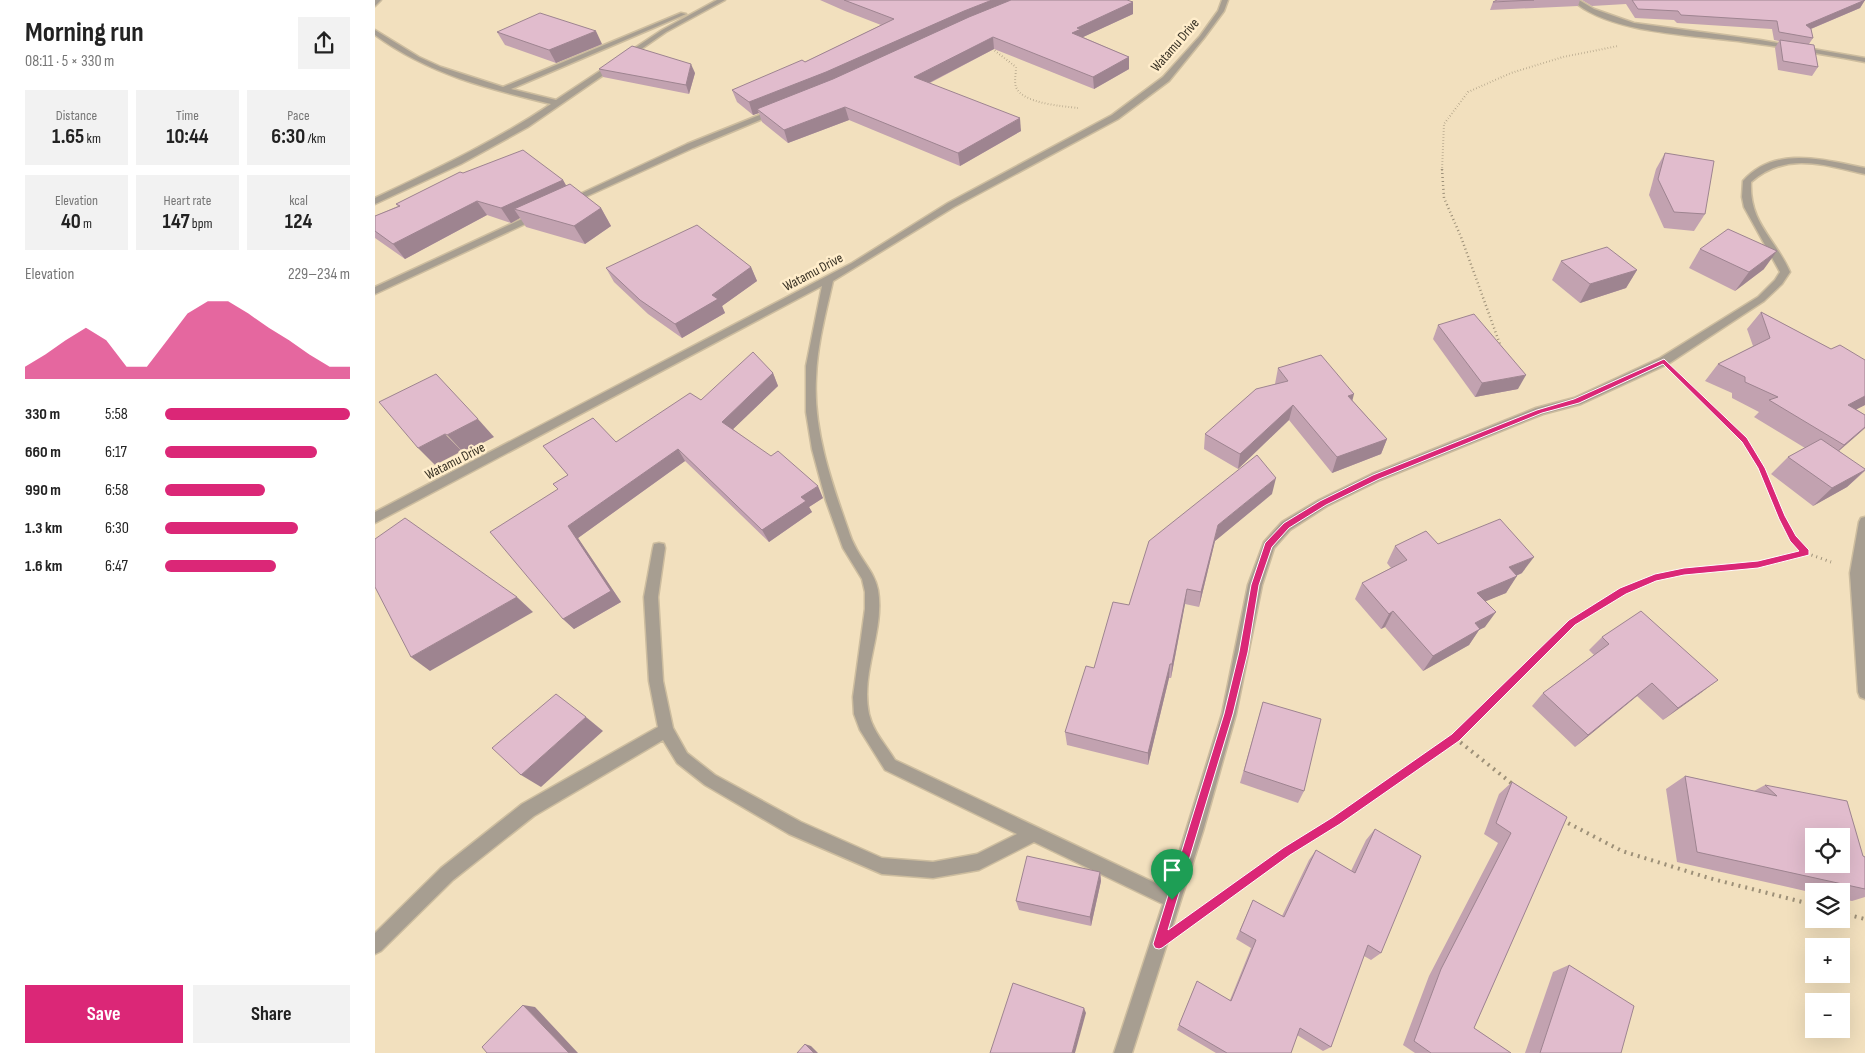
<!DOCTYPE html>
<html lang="en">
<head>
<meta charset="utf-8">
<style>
  body { margin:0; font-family:"Sofia Sans Condensed",sans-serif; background:#f2f2f2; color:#222; height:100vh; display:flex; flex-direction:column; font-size:19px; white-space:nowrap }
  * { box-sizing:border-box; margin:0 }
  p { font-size:16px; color:#767676 }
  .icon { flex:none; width:28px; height:28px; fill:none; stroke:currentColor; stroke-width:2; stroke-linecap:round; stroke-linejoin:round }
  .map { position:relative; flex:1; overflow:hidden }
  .sheet { display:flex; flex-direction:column; background:#fff; width:375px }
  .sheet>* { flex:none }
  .fabs { position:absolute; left:1430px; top:828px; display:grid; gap:10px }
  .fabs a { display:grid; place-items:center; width:45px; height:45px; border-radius:0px; background:#fff; box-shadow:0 5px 20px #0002; font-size:25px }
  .pin { position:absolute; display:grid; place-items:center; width:42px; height:42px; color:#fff; margin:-51px -21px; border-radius:50% 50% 50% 0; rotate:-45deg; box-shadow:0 0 5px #0007 }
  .pin .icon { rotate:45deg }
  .round { display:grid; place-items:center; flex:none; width:52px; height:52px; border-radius:0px; background:#f2f2f2 }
  .head { display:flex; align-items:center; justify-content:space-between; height:85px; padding:0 25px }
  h1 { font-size:28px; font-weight:700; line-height:38px }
  .metrics { display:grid; grid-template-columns:repeat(3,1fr); gap:8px; height:85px; padding:5px 25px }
  .metrics div { display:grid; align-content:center; border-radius:0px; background:#f2f2f2; text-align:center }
  .metrics b { font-size:21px; font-weight:700 }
  .metrics small { font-size:14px; font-weight:400 }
  .metrics p { font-size:14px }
  .chart { height:140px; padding:10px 25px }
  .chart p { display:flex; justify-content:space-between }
  .chart svg { width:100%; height:90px; margin-top:5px; fill:#db2777; opacity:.7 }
  .cta { display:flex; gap:10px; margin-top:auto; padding:10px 25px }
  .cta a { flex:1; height:58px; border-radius:0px; background:#db2777; color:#fff; font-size:20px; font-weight:700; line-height:58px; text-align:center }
  .cta a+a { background:#f2f2f2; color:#222 }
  ul { padding:0 25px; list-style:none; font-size:16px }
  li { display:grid; grid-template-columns:80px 60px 1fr; align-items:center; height:38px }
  li i { height:12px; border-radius:6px; background:#db2777 }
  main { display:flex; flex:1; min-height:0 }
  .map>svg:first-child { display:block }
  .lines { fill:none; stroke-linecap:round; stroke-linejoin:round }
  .minor-casing { stroke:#cdbd9f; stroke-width:3 }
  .path-far3 { stroke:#9d9078; stroke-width:2; stroke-dasharray:0.5 2.5; stroke-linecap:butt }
  .path-far2 { stroke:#9d9078; stroke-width:2.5; stroke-dasharray:1 3; stroke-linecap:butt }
  .path-far1 { stroke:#9d9078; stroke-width:3; stroke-dasharray:1 4; stroke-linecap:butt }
  .path { stroke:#9d9078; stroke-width:4; stroke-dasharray:2 5; stroke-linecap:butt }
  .minor { fill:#a79e91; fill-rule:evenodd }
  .wall { fill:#c2a2b0 }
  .shaded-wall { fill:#9e8490 }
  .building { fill:#e1bccd; stroke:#9e8490; fill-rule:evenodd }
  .route { fill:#db2777; stroke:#fff; fill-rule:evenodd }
  .labels { text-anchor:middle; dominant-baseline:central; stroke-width:5; stroke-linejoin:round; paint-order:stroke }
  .far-street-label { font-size:14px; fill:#393225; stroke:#ffedcb }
</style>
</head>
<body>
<main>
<section class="sheet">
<div class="head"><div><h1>Morning run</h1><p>08:11 · 5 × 330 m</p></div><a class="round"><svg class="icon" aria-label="share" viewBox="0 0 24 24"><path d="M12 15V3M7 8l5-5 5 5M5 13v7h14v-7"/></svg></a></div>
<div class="metrics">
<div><p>Distance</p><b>1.65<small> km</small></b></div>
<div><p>Time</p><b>10:44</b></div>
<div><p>Pace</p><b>6:30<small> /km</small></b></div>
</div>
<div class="metrics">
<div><p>Elevation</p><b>40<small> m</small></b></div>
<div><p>Heart rate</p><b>147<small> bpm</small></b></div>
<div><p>kcal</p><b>124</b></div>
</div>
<div class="chart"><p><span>Elevation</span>229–234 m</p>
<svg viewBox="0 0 160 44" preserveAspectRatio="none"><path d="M0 44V38L10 32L20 25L30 19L40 25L50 38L60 38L70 25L80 12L90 6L100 6L110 12L120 19L130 25L140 32L150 38L160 38V44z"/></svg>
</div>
<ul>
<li><b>330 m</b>5:58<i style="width:100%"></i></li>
<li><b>660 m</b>6:17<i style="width:82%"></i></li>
<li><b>990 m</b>6:58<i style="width:54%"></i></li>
<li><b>1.3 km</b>6:30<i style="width:72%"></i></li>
<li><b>1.6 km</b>6:47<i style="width:60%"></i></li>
</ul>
<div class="cta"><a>Save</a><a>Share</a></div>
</section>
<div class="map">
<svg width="1490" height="1053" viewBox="0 0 1490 1053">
  <rect width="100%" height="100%" fill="#f2e0be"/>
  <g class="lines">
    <defs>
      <g id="minor">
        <path d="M0,0H6L0,6Z"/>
        <path d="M342,0H350L291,32L153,127L86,164L0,204V198C61,169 121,141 176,104C114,89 53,74 0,35V30L44,57L66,67L128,87L306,13L311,14L136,89L181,100L287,30Z"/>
        <path d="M847,0H853L849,11L829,38L794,81L743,119L579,207L458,281C451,312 442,345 441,378C438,429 456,481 473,529C475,536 478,543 482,550C489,563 500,574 503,590C510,631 485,672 494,714C498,732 511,745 520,760L793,889L847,714L873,585L889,542L907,522L944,500L997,474L1161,408L1199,398L1285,358L1383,297L1400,280L1405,272L1369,207L1367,197L1368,181C1400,145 1449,160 1490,168V174C1449,165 1412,151 1376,182C1374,223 1400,238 1415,272L1407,284L1389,301L1293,364L1206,404L1168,414L1005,480L952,506L915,530L899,548L887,585L861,714L828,831L757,1053H739L788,904L659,842L604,870L558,878L507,874L414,834L330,785L302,763L288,740L159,816L78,880L6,951L0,954V933L66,868L147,804L283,727L274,681L269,597L278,548L279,544L284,543L289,544L290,548L283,597L288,681L298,728L312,753L340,775L426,822L507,858L558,862L602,854L642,834L510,770L485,730L479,714L478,697L490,609V592L487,579L468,548L451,501L437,449L431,412V366L447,286L0,523V512L477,263L573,203L737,115L788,77L825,36L843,11Z"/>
        <path d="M1197,0H1204L1219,9L1259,23L1385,40L1490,58V62C1450,55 1410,47 1369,42C1320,35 1234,34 1197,0Z"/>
        <path d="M397,110L404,112L318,148L197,203L190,201L312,144Z"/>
        <path d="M162,212L165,213V217L0,294V287Z"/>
        <path d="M1490,517V699L1485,697L1483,692L1475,573L1484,522L1486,518Z"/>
      </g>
    </defs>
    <!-- minor casing -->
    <use href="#minor" class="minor-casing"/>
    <!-- path-far3 -->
    <g class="path-far3">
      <path d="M615,47L641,67C641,73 639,81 641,87C648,104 688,106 703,108"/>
      <path d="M1067,171L1069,124L1093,92L1136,73L1188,57L1243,46"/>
    </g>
    <!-- path-far2 -->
    <g class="path-far2">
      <path d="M1067,169L1069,198L1086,237L1126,347"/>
      <path d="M1309,380L1321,392"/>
    </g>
    <!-- path-far1 -->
    <g class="path-far1">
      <path d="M1320,391L1369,440L1386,468L1406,517L1418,539L1431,553L1456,562"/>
      <path d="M1139,679L1197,622L1248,591L1280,578L1309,572L1383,565L1431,553"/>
    </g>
    <!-- path -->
    <g class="path">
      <path d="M1080,738L1140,786"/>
      <path d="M1187,820L1247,851L1334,878L1439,905"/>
      <path d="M1466,913L1490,919"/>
      <path d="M825,914L911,851L962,821L1080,738L1140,678"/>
    </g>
    <!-- minor -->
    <use href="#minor" class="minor"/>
  </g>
  <!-- wall -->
  <g class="wall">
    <path d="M445,0H752L758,2V14L708,37L754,57V69L719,89L619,49L555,83L646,131L585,166L474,120L413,143L387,122L384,113L378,115L362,102L357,90L430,62L506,25L470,11Z"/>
    <path d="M1122,0H1205L1203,6L1115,10L1118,2Z"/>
    <path d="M1207,0H1490L1485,8L1436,29L1438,38L1434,44L1443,67L1437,76L1403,70L1400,48L1404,41L1399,40L1397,29L1302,23L1299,20L1260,18L1251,4L1217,6Z"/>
    <path d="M122,32L227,44L181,63L130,45Z"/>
    <path d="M224,69L320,73L314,94L228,77Z"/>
    <path d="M1290,153L1330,214L1319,231L1289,228L1274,195L1281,169Z"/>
    <path d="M88,173L188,180L191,185L226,208L236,226L210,244L151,227L145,218L136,223L112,215L30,259L0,238V216L23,206L21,204Z"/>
    <path d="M1325,249L1389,269L1360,291L1314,268Z"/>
    <path d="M1186,261L1262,270L1251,288L1205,303L1177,280Z"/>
    <path d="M376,267L382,281L347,306L350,313L307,338L273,314L239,282L231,268Z"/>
    <path d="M1386,312L1456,349L1490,360V405L1481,409L1490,415V428L1464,451L1490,471L1472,487L1438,506L1396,474L1413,457L1430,448L1379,417L1384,412L1357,398V393L1330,381L1343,364L1378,346L1372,329Z"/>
    <path d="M1063,325L1143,389L1100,397L1058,339Z"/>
    <path d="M903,368L977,400L1012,439L1006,454L957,473L914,420L863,469L829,449L830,434L900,384Z"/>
    <path d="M398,373L403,386L358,429L448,498L434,507L437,512L394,542L310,461L203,538L246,602L199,629L188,619L183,489L178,484L193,475L168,446L241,442L326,400Z"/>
    <path d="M897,494L840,541L824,607L810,604L796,678H794L773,765L692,745L690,732L719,668L754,605Z"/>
    <path d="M1063,544L1147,573L1141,576L1131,593L1110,601V627L1104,630L1094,645L1048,671L1010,627L1006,629L980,599L987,583L1016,568L1012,563L1020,546Z"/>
    <path d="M1227,637L1327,692L1288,720L1262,696L1200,747L1157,706L1168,693L1219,655L1214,650Z"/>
    <path d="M888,702L929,791L923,803L865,783Z"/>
    <path d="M1310,776L1379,791L1390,785L1488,856L1490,857V897L1477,901L1466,899V891H1439V893L1302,862L1291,789Z"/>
    <path d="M1137,782L1192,817L1099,1028L1136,1053H1040L1028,1045L1054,976L1123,843L1109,834L1124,794Z"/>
    <path d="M1000,829L1006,953L996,960L989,956L956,1047L948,1051L922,1035L916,1053H841L802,1030L819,988L855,1000L876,948L861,939L874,909L878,900L907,916L934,860L941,850L976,871L991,840Z"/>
    <path d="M725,872L726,881L716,926L644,910L641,901Z"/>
    <path d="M1194,965L1246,1053H1150L1178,972Z"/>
  </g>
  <!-- shaded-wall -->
  <g class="shaded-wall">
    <path d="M617,0H648L386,112L382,109L384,113L378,115L374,102L589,11Z"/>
    <path d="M1490,0L1485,8L1426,33L1431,25Z"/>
    <path d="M758,2V14L706,38L697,33L702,28Z"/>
    <path d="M221,31L227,44L181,63L174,50Z"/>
    <path d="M618,37L619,49L542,89L539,77Z"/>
    <path d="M754,57V69L719,89L718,77Z"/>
    <path d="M316,64L320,73L314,94L311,85Z"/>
    <path d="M470,107L474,120L413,143L409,130Z"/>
    <path d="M645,118L646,131L585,166L583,153Z"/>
    <path d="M188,180L196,195L139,209L145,218L136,223L126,208Z"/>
    <path d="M102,201L112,215L30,259L18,244Z"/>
    <path d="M226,208L236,226L210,244L199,226Z"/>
    <path d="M1402,251L1389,269L1360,291L1374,272Z"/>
    <path d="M376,267L382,281L347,306L350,313L307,338L300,324L337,295Z"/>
    <path d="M1262,270L1251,288L1205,303L1215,284Z"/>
    <path d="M398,373L403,386L353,434L347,422Z"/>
    <path d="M1151,375L1143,389L1100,397L1107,383Z"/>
    <path d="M979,394L975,410L973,396Z"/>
    <path d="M1490,396V405L1457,422L1473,405Z"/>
    <path d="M918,405L914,420L863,469L865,454Z"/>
    <path d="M103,419L119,437L89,453L72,435Z"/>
    <path d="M1490,427V428L1481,436L1452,461L1469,445Z"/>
    <path d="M70,434L87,451L60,465L43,448Z"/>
    <path d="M1012,439L1006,454L957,473L962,457Z"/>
    <path d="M303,449L310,461L203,538L246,602L199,629L188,619L193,526Z"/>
    <path d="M1490,470L1472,487L1438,506L1457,488Z"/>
    <path d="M901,478L897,494L840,541L824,607L826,592L843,525Z"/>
    <path d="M443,486L448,498L434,507L437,512L394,542L387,530L426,497Z"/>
    <path d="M1159,557L1147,573L1123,584L1134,567Z"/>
    <path d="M1142,576L1131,593L1092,609L1102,593Z"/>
    <path d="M812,589L810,604L796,678L797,664Z"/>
    <path d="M142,597L158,612L55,671L36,657Z"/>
    <path d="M1018,611L1010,627L1006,629L1014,614Z"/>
    <path d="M1121,612L1110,627L1104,630L1094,645L1048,671L1058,656L1100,623Z"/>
    <path d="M795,664L794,678L773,765V753Z"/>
    <path d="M1343,680L1327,692L1288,720L1303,708Z"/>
    <path d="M1277,683L1262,696L1200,747L1213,735Z"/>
    <path d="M211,717L228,731L166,787L146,775Z"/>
    <path d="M725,872L726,881L716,926L715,917Z"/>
    <path d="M148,1005L160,1007L203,1053H194Z"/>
    <path d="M709,1008L711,1013L700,1053H697Z"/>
    <path d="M430,1044L436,1046L443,1053H439Z"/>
  </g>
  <!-- building -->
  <g class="building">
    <path d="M469,0H617L589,11L451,72L374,102L357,90L427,60L430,62L519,19Z"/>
    <path d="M636,0H752L758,2L702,28L706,29L697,33L754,57L718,77L618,37L539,77L645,118L583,153L470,107L409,130L382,109L458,79L594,17Z"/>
    <path d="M1122,0H1159L1118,2Z"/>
    <path d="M1257,0H1490L1431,25L1436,29L1438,38L1404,32L1402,21L1306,15L1303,11L1263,9Z"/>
    <path d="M165,13L221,31L174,50L122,32Z"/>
    <path d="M1405,40L1439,45L1443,67L1408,61Z"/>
    <path d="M257,46L316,64L311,85L224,69Z"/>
    <path d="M148,150L188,180L126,208L102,201L18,244L0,231V216L25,206L21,204L85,172L88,173Z"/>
    <path d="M1290,153L1339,161L1330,214L1299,212L1283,179Z"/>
    <path d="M195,184L226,208L199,226L139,209Z"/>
    <path d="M322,225L376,267L337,295L343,299L300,324L265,300L231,268Z"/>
    <path d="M1353,229L1402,251L1374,272L1325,249Z"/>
    <path d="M1232,247L1262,270L1215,284L1186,261Z"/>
    <path d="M1386,312L1456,349L1465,345L1490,360V396L1473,405L1490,415V427L1469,445L1394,400L1403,397L1370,382V377L1343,364L1395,338Z"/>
    <path d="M1099,314L1151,375L1107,383L1063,325Z"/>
    <path d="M378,352L398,373L347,422L396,456L403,451L443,486L426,497L431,501L387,530L303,449L193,526L236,591L188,619L115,532L183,489L178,484L193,475L168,446L218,418L241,442L315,393L326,400Z"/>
    <path d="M946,355L979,394L973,396L1012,439L962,457L918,405L865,454L830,434L881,389L913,381L903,368Z"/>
    <path d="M61,374L103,419L72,435L70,434L43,448L4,402Z"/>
    <path d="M1446,439L1490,469V470L1457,488L1413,457Z"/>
    <path d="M882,455L901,478L843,525L826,592L812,589L797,664H795L773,753L690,732L711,666L719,668L738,602L754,605L774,541Z"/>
    <path d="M30,518L142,597L36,657L0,587V539Z"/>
    <path d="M1125,519L1159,557L1134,567L1142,576L1102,593L1121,612L1100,623L1105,629L1058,656L1018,611L1014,614L987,583L1032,560L1020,546L1051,531L1063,544Z"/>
    <path d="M1266,611L1343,680L1303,708L1277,683L1213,735L1168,693L1234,644L1227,637Z"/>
    <path d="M181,694L211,717L146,775L117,748Z"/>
    <path d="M888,702L946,719L929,791L869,771Z"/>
    <path d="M1310,776L1402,796L1390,785L1472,801L1488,856L1490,857V889L1322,852ZM1439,836H1466V864H1439Z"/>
    <path d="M1137,782L1192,817L1099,1028L1136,1053H1056L1039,1041L1066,969L1136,833L1121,823Z"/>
    <path d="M1000,829L1046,856L1006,953L993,945L956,1047L925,1028L916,1053H852L804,1025L822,981L856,1001L881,940L865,931L878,900L909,917L941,850L980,873Z"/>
    <path d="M652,856L725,872L715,917L641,901Z"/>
    <path d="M1194,965L1259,1006L1246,1053H1165Z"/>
    <path d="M638,983L709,1008L697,1053H615Z"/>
    <path d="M148,1005L194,1053H112L107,1047Z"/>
    <path d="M430,1044L439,1053H422Z"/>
  </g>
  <!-- route -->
  <path class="route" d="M1289,359L1372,438L1390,468L1410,516L1421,536L1434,550V555L1383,568L1309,575L1281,581L1251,594L1200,625L1084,741L965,824L915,855L787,948L784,949L780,948L778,944L849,714L864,652L876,585L890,543L909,523L945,501L998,475L1162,410L1199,399ZM1288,364L1367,442L1383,468L1404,519L1415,541L1424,551L1383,561L1309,568L1280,574L1245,588L1194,620L1077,734L958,817L908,848L793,930L858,714L873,652L884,585L897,547L914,528L951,505L1004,479L1167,413L1204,403Z"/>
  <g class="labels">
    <!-- far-street labels -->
    <g class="far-street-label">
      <text transform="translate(800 45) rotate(-49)">Watamu Drive</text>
      <text transform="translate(438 272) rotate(-28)">Watamu Drive</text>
      <text transform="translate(80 461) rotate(-27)">Watamu Drive</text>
    </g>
  </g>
</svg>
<div class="fabs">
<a><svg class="icon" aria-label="locate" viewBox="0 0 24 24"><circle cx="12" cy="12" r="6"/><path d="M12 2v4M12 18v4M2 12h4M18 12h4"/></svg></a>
<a><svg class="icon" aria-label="layers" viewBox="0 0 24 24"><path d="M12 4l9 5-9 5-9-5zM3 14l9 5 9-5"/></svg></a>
<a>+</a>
<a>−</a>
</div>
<div class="pin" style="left:797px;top:900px;background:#1e9e55"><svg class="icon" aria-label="arrive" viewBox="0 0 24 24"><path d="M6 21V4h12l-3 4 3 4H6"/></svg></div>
</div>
</main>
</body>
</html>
